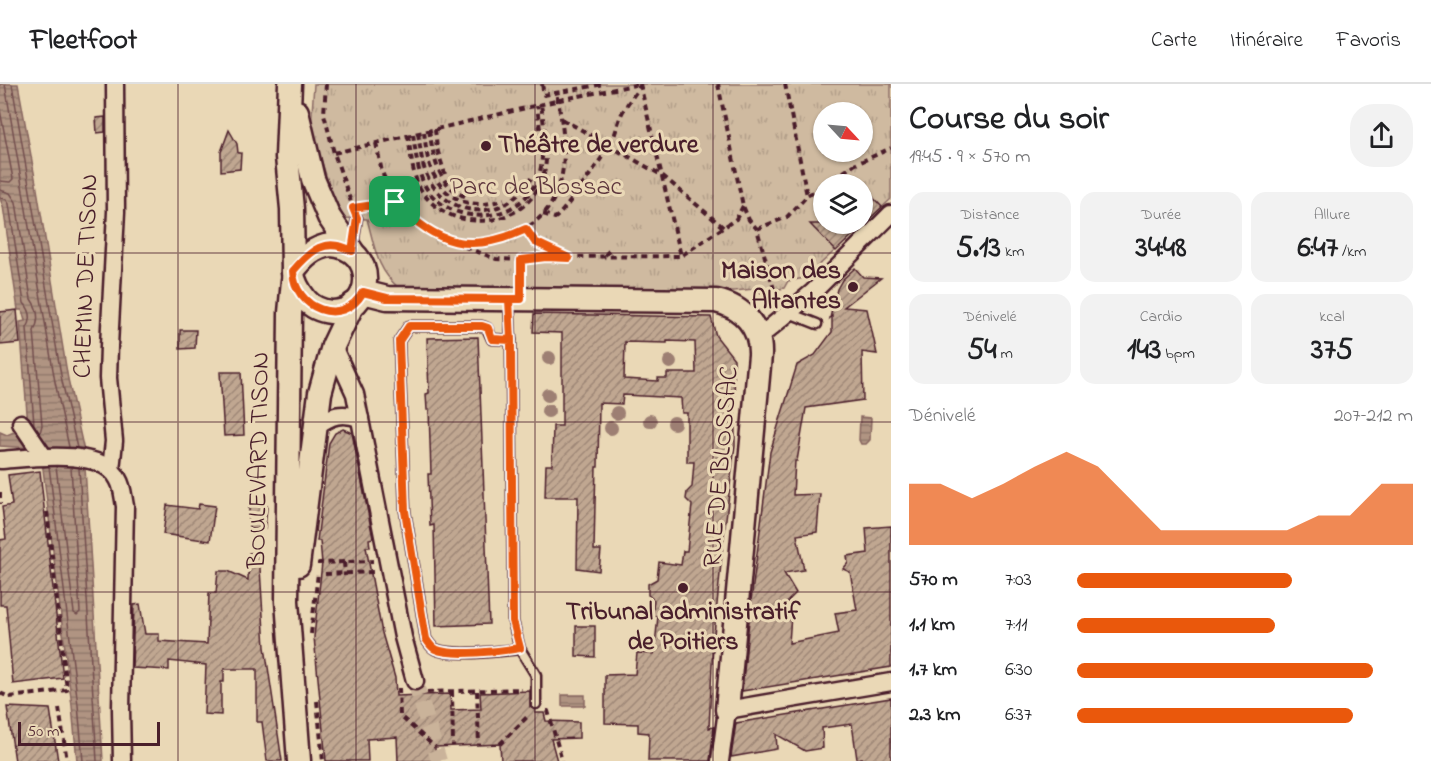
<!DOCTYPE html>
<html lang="fr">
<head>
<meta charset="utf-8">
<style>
  body { margin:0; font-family:"Indie Flower",sans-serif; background:#f2f2f2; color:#202124; height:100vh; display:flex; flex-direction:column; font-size:22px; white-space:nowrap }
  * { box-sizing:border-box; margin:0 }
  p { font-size:20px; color:#757577 }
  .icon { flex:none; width:33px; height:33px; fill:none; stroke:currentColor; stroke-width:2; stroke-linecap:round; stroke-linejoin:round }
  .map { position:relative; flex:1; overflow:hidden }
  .drawer { display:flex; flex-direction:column; background:#fff; width:540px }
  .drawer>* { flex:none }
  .needle { width:39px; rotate:116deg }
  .controls { position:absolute; left:813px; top:18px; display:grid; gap:12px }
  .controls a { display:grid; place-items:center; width:60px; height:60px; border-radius:50%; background:#fff; box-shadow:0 2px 4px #0004; font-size:30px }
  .scale { position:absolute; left:18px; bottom:15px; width:142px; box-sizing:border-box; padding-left:6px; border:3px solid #4a1f2b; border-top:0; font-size:16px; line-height:21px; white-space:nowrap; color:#4a1f2b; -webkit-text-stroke:4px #ead8b6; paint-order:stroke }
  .pin { position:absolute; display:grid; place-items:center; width:51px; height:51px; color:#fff; margin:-26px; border-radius:12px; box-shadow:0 3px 9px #0006 }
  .round { display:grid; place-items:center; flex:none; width:63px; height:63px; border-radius:24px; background:#f2f2f2 }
  .headline { display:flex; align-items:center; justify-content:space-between; height:102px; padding:0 18px }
  h1 { font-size:33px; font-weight:800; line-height:45px }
  .metrics { display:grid; grid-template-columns:repeat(3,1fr); gap:9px; height:102px; padding:6px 18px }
  .metrics div { display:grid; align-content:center; border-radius:15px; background:#f2f2f2; text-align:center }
  .metrics b { font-size:30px; font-weight:800 }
  .metrics small { font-size:16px; font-weight:400 }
  .metrics p { font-size:16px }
  .chart { height:168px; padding:12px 18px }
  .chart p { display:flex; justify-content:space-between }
  .chart svg { width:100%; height:108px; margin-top:6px; fill:#ea580c; opacity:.7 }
  ul { padding:0 18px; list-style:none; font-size:20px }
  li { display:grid; grid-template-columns:96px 72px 1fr; align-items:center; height:45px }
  li i { height:15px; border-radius:8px; background:#ea580c }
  header { display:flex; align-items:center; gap:36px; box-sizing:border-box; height:84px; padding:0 30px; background:#fff; border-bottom:2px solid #e0e0e0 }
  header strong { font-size:28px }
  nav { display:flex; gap:33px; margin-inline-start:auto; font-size:21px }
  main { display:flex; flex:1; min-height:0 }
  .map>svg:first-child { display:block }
  .park { fill:url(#park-tufts); stroke:#8c6c66; stroke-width:1.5; fill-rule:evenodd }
  .water { fill:url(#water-rules); stroke:#87655f; stroke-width:1.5 }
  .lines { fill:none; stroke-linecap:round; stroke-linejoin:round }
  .shore { stroke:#734e4e; stroke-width:1.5 }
  .building { fill:url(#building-hatch); stroke:#4a1f2b; stroke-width:1.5; fill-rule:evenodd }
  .street-tunnel { stroke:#cab39a; stroke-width:16; stroke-dasharray:16 8; stroke-linecap:butt }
  .lane-casing { stroke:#4a1f2b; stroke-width:13 }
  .street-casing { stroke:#4a1f2b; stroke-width:21 }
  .secondary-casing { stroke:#4a1f2b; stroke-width:27 }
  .path { stroke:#4a1f2b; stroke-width:4; stroke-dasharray:6 4.5; stroke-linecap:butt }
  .lane { stroke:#ead8b6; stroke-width:8 }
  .street { stroke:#ead8b6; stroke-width:16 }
  .secondary { stroke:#ead8b6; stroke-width:22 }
  .tree { fill:#9d7f73 }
  .route-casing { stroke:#fff; stroke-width:12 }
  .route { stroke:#ea580c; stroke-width:8 }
  .grid { fill:none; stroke:#4a1f2b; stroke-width:1.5; stroke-opacity:0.55 }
  .poi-dot { fill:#4a1f2b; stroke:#ead8b6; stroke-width:2 }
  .labels { text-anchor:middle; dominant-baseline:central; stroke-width:6; stroke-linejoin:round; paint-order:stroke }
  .poi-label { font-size:26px; font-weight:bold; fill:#4a1f2b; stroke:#ead8b6; text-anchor:start }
  .park-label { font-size:26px; fill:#5e363d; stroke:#ead8b6 }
  .street-label { font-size:26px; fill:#4a1f2b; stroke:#ead8b6 }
</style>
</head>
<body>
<header>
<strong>Fleetfoot</strong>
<nav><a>Carte</a><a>Itinéraire</a><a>Favoris</a></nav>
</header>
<main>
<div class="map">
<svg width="891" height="677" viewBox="0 0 891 677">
  <defs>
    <pattern id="park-tufts" width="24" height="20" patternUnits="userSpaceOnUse" patternTransform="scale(1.5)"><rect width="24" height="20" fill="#cfbaa0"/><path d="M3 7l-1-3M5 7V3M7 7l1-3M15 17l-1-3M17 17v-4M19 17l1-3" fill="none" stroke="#b39f8a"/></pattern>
    <pattern id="water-rules" width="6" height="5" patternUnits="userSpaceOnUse" patternTransform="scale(1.5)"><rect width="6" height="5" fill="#b09482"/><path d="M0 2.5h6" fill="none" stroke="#91786b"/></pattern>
    <pattern id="building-hatch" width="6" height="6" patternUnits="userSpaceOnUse" patternTransform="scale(1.5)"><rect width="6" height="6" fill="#c0a791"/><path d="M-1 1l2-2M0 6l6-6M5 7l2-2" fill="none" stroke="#9e8777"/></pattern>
  </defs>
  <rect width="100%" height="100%" fill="#ead8b6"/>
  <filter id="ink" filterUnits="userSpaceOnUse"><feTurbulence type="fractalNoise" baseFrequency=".0167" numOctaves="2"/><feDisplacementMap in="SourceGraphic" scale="12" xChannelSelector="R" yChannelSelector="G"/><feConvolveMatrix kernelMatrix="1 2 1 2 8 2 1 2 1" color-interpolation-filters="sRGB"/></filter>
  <g filter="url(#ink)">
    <!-- park -->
    <path class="park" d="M314,0H891V115L805,194L788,197L784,204L761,209L754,205L734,207L399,204C376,185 375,163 367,135L344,134L331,107L311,44ZM824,28H862V68H824ZM824,100H862V140H824Z"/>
    <!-- water -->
    <g class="water">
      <path d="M0,0H18L37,105L68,295L84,367L103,677H77L72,622L42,377L32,364L0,362V348L7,351L28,342L20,238L25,237L22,226H18L3,122L0,115Z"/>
      <path d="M860,333L871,334L870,356L866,360H861L859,356Z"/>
      <rect x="562" y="611" width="23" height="11"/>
    </g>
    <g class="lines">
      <!-- shore -->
      <g class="shore">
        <path d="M5,0L55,298L69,363"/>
        <path d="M12,0L62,297L77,364"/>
        <path d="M0,26L13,95L10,98L0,97"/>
        <path d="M0,106L10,109L16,118L31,215C38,225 40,236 34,247L42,341L40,349"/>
        <path d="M0,114L6,115L9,120L24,219C31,227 32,236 27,244L34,341"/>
        <path d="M49,382L78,621L83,677"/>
        <path d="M56,382L74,529L77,531L80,528L71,383"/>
        <path d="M79,384L97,677"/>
      </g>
    </g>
    <!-- building -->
    <g class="building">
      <path d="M105,33V48L97,49L96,34Z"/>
      <path d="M229,46L237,60L238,69H241L240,85L221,87V68Z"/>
      <path d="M862,102L882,123L836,167L810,140H862Z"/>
      <path d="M855,184L863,193L881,194L844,223L867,225L877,270L862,268L863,316L806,324L797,377H795L793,411L820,410L817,448L797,451L804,486L784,489L796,509L788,517L791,531L789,559L839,549L835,529L857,526L850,488L843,485L848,479L847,472L868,469L866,444L891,442V583L742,607L751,517L770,368L797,281L815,271L832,248V232L830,234L837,205L842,196Z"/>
      <path d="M17,226L20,259L0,261V228Z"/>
      <path d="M534,230L711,233L716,252L734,275L735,361L723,459L713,561L709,644L714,643L710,677H648L649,649L638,648V640L605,639V591L635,590L637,569L654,570L658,532H652L654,516L648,511V500L657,495L659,478L681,481L683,467H687L692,421L686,415L687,408L692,403L694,378H687V329H682L681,314L623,311L622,320L599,319L598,383H596L595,419L594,466H601L599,487L577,484L578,413H545L546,381H552L553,342H562V249L533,248ZM667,257L695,258L696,289H667V294H658V297L624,295L625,258L667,259Z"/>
      <path d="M180,246H196L195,264L180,265Z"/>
      <path d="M478,253L489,540L436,542L434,441L430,442L428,390H431L429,326H427L426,310L429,309L427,254Z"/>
      <path d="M220,288H241L244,351L224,352Z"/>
      <path d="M343,345L352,349L373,454L369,455L370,463H366L382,549L395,594L396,612L450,610L451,626L481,625L480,609L530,607V623L535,626V629H544L546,637L579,638V654L551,655L557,677H501L500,660L435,663V677H398L397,653L367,655L368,677H326L314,553L322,479L320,457H317L329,359L335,349Z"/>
      <path d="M40,387L63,594L13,600L6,521H0V456L6,455L2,423L12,421L8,391Z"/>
      <path d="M199,420L215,422L210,457L163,450L167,421L198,425Z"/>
      <path d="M249,422H267L265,445H249Z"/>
      <path d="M249,469H259L265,563L282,677H267L262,638H257V585H224V598H221V631L204,630L206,581L169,577V586L132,584L134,521L140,520L145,550H159V557L207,560L209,509H216L218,487H228L248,496Z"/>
      <path d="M576,542H595V573L576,572Z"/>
      <path d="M891,614V677H862V674L857,675L852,640L822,644L823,664L805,667L776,650L777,665L731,673L736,639Z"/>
      <path d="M7,623L50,625L58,677H15Z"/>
    </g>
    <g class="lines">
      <!-- street-tunnel -->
      <path class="street-tunnel" d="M415,597L439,677"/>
      <defs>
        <g id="lane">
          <path d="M353,161L357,134"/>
          <path d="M509,217L511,256L513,537L520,565L536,591V620"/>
          <path d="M789,229L817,240"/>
          <path d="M511,256L492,255L487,244L482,242H409L399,257L405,427L426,555C429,559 431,563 435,565C452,573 501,567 520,565"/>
        </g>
        <g id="street">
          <path d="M758,254L813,208L891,130"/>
          <path d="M333,262L355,310L403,553L415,597"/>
          <path d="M21,339L44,373"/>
          <path d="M316,342C332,331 341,328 360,334"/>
          <path d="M0,376C30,374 102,363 118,395C123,403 123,413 125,422L121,625L122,677"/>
          <path d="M111,386L114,357L108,294L109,262L116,128L115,0"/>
          <path d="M720,677L727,626L891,598"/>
        </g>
        <g id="secondary">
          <path d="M290,0L287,73L292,125L293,187"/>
          <path d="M297,28L313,95L329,133L352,167"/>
          <path d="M331,161C378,164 375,229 331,228C321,227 312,223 306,216C299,207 293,198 293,187C303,174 314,163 331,161Z"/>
          <path d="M293,196L290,229L287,517L299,677"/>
          <path d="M363,208L387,214L716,217C743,223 761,243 760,271L727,626"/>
          <path d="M298,481L320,309L333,262L353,220"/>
        </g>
      </defs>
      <!-- lane casing -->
      <use href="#lane" class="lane-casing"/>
      <!-- street casing -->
      <use href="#street" class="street-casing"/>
      <!-- secondary casing -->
      <use href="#secondary" class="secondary-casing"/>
      <!-- path -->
      <g class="path">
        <path d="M326,0L324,30L334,69L353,124"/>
        <path d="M542,0L544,11L604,0"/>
        <path d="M640,0L681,172L736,135L743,122"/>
        <path d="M718,0L743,122L749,136L757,145"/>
        <path d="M785,0L807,112L854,81L891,64"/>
        <path d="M562,35L663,92L724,144"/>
        <path d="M435,45L437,65L445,90"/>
        <path d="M429,46C434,74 437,102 467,113"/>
        <path d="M424,48C426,63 427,80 435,93C449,119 478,126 504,115"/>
        <path d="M418,49C421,66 421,84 431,99C458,140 513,133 533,90"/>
        <path d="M413,50C416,69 417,92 429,108C459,145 523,138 539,91C546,69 539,44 537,22"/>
        <path d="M408,51C411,70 412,94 423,109C453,151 526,145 543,93C550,70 544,44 541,20"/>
        <path d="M376,59L382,88L395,118L409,133L439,153L486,171L496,175L521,176L546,173L681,172"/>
        <path d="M334,69L564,15L640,0"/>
        <path d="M363,123L395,118"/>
        <path d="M543,130L555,134C562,131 606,69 611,59C617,48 618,34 625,24C630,15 636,10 640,1"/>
        <path d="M526,145L535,158L566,172"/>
        <path d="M458,159C560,158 577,96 556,9"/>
        <path d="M605,171L612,164"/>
        <path d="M521,176V197"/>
        <path d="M777,216L757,145L787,133L807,112"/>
        <path d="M0,408V420"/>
        <path d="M344,478L345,492"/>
        <path d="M319,481V479L373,477"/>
        <path d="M325,490L374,488"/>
        <path d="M311,550L318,489"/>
        <path d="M399,604L400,632L435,663"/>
        <path d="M452,607L453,662"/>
        <path d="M477,607L479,661"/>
        <path d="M427,608L522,605"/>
        <path d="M0,609L9,613L67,606L47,427"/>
        <path d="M317,617L323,677"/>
        <path d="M59,624L67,677"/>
        <path d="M547,627H548L562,677"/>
        <path d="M500,660L529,631"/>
      </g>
      <!-- lane -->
      <use href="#lane" class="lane"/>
      <!-- street -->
      <use href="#street" class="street"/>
      <!-- secondary -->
      <use href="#secondary" class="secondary"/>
    </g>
    <!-- trees -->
    <g class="tree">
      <circle cx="549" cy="274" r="7"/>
      <circle cx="670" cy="278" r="7"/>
      <circle cx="548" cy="311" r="7"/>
      <circle cx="548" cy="327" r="7"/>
      <circle cx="617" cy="329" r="7"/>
      <circle cx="650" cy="337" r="7"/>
      <circle cx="674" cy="339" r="7"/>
      <circle cx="611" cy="344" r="7"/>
    </g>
  </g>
  <g class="lines" filter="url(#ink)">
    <defs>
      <path id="route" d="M395,118L353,124L357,134L352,167C325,153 311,166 293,187C294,224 342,245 363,208L387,214L509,215L511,256L513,537L520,564C501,567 452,573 435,565C431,563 429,559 426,555L405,427L399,257L409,242H482L488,244L492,255L511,256L509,215H521V176L546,173L569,174L535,158L526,145C470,171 437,161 395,118"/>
    </defs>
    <!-- route casing -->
    <use href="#route" class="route-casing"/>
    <!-- route -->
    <use href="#route" class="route"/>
  </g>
  <!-- grid -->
  <path class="grid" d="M178,0V677M356,0V677M535,0V677M713,0V677M0,169H891M0,338H891M0,508H891"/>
  <!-- markers -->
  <g class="poi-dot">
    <circle cx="486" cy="62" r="6"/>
    <circle cx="853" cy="203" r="6"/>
    <circle cx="683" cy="504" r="6"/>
  </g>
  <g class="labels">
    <!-- poi labels -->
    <g class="poi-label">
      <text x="498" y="62">Théâtre de verdure</text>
      <text x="841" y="188" text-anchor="end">Maison des<tspan x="841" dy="30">Altantes</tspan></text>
      <text x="683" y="529" text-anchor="middle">Tribunal administratif<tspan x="683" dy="30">de Poitiers</tspan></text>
    </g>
    <!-- park labels -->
    <g class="park-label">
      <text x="536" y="104">Parc de Blossac</text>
    </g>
    <!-- street labels -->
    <g class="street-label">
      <text transform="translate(87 192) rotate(-88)">CHEMIN DE TISON</text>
      <text transform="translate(260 376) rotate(-89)">BOULEVARD TISON</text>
      <text transform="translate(722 383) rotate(-85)">RUE DE BLOSSAC</text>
    </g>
  </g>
</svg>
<div class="controls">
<a><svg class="needle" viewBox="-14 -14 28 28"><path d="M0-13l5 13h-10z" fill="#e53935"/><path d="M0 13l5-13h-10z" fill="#757577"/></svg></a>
<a><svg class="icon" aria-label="layers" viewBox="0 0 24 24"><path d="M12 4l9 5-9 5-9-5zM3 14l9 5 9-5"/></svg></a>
</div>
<div class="scale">50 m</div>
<div class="pin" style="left:395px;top:118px;background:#1e9e55"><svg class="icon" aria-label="arrive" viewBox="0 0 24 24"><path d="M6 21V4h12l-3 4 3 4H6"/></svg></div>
</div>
<section class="drawer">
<div class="headline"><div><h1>Course du soir</h1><p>19:45 · 9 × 570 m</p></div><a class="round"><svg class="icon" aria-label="share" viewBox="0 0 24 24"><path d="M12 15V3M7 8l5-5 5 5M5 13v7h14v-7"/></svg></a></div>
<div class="metrics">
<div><p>Distance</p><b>5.13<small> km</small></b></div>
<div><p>Durée</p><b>34:48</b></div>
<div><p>Allure</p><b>6:47<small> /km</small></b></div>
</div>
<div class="metrics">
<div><p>Dénivelé</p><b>54<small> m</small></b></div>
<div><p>Cardio</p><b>143<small> bpm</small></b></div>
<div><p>kcal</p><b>375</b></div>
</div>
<div class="chart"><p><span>Dénivelé</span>207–212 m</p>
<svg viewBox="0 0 160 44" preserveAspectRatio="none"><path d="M0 44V19L10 19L20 25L30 19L40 12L50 6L60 12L70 25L80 38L90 38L100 38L110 38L120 38L130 32L140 32L150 19L160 19V44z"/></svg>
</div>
<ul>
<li><b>570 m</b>7:03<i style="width:64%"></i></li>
<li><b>1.1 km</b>7:11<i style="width:59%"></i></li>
<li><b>1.7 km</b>6:30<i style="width:88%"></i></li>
<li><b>2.3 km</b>6:37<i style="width:82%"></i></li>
</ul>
</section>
</main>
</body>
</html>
